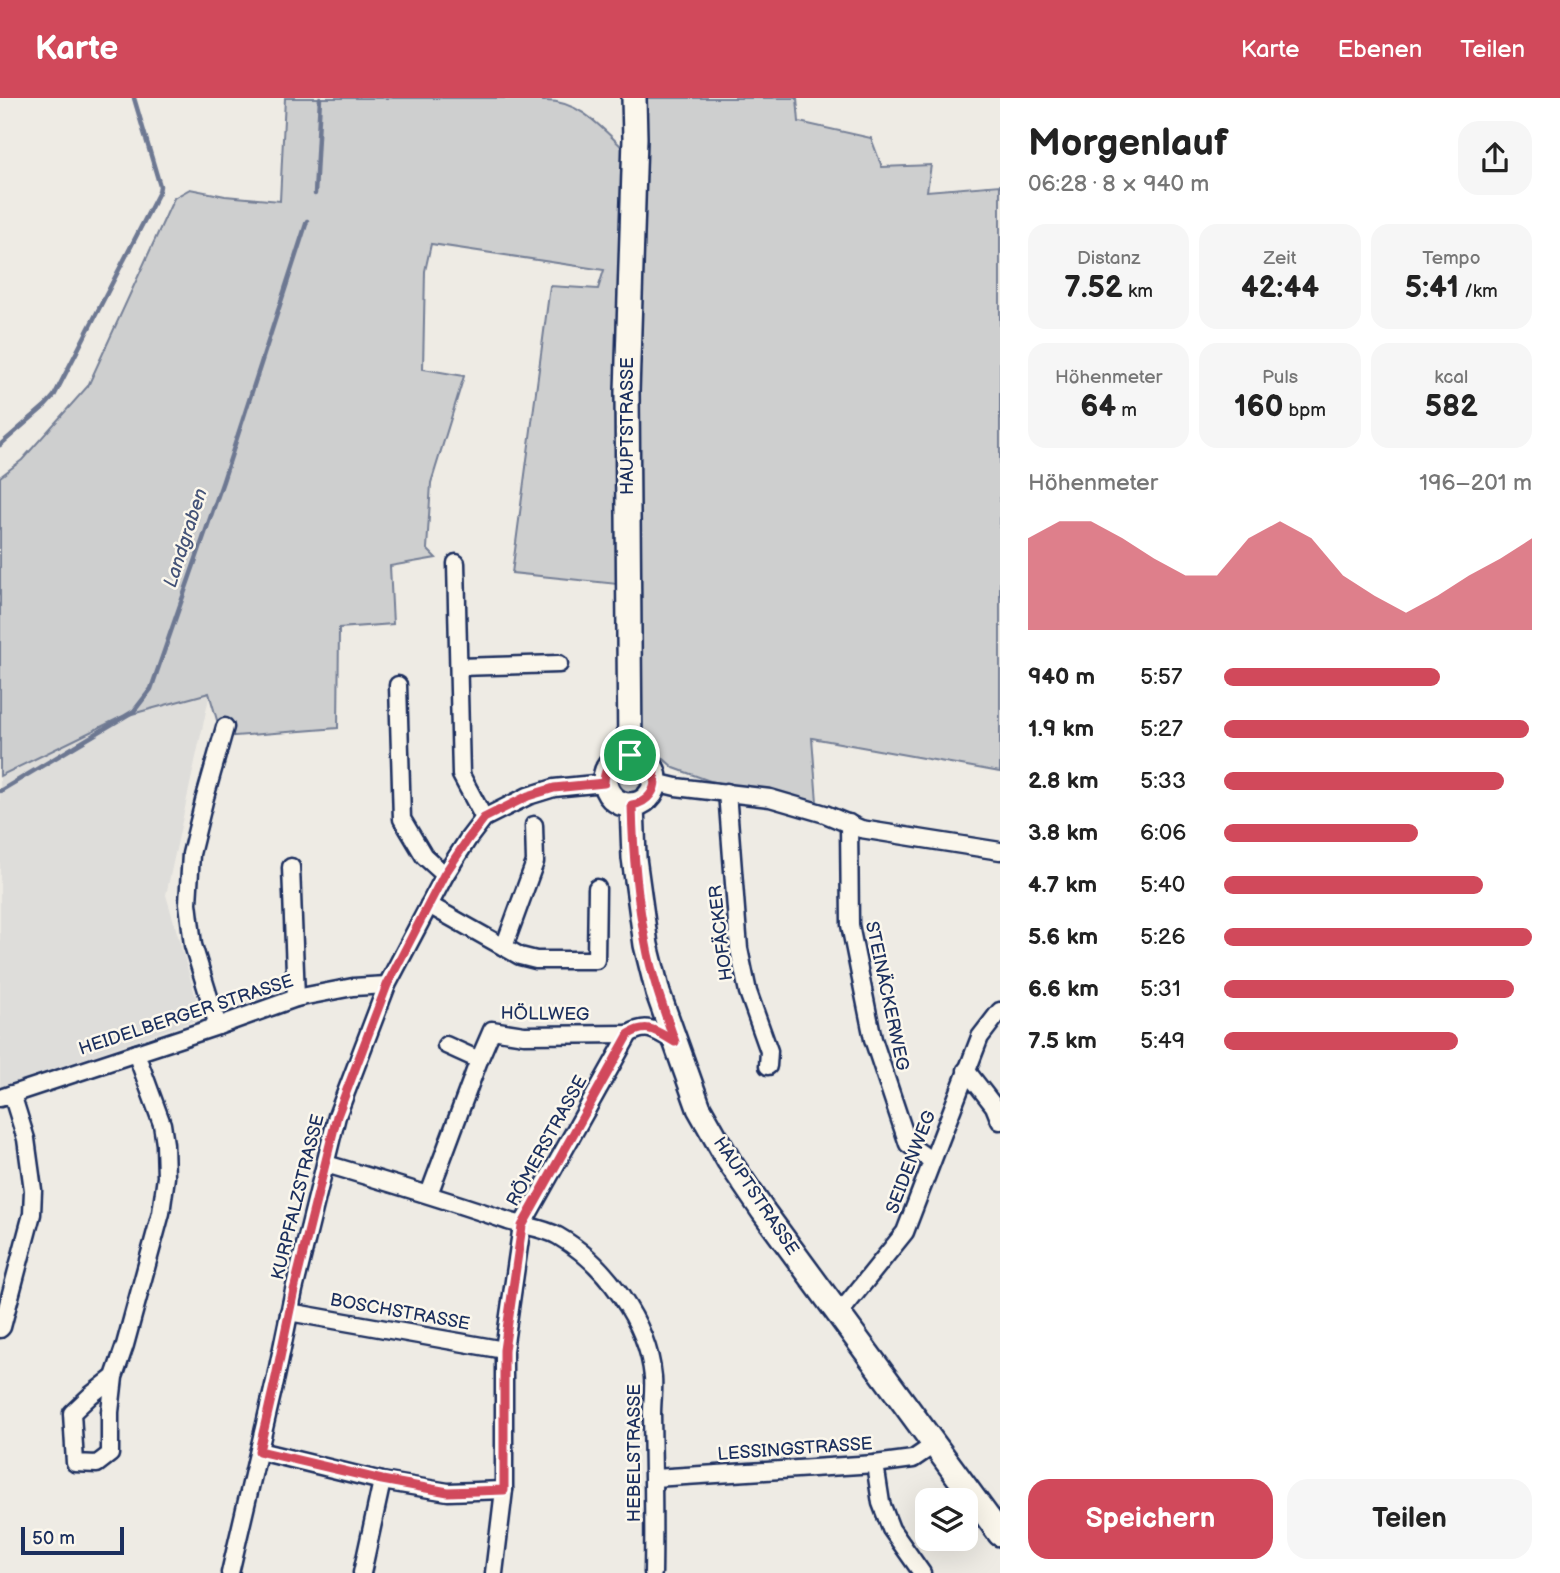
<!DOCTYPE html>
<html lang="de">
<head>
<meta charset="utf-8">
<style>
  body { margin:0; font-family:"Balsamiq Sans",sans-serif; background:#f6f6f6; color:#222; height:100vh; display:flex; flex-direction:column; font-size:26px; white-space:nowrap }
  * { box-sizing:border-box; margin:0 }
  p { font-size:23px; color:#767676 }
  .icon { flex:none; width:38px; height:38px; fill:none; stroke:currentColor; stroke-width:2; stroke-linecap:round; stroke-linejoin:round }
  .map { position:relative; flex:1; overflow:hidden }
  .sheet { display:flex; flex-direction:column; background:#fff; width:560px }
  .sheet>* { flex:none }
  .fabs { position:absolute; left:915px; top:1390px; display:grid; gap:14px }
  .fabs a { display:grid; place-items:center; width:63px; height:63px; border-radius:14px; background:#fff; box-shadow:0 7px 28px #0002; font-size:35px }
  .scale { position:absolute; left:21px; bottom:18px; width:103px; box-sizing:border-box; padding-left:7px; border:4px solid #1b2f5e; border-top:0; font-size:19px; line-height:24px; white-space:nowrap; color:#1b2f5e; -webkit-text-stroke:5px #fbf7ec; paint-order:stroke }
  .pin { position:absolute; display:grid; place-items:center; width:60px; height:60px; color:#fff; margin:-30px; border:4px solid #fff; border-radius:50%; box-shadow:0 2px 7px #0007 }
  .round { display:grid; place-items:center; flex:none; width:74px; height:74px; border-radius:21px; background:#f6f6f6 }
  .overview { display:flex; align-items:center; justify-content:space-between; height:119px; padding:0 28px }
  h1 { font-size:38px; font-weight:600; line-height:52px }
  .stats { display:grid; grid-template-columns:repeat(3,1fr); gap:10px; height:119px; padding:7px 28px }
  .stats div { display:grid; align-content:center; border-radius:18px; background:#f6f6f6; text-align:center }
  .stats b { font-size:30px; font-weight:600 }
  .stats small { font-size:19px; font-weight:400 }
  .stats p { font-size:19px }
  .chart { height:196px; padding:14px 28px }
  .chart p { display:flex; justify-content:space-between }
  .chart svg { width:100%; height:126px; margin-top:7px; fill:#d1495b; opacity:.7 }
  .cta { display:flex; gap:14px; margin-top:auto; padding:14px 28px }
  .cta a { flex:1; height:80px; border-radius:21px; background:#d1495b; color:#fff; font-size:28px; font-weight:600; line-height:80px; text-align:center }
  .cta a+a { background:#f6f6f6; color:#222 }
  ul { padding:0 28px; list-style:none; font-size:23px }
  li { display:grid; grid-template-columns:112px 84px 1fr; align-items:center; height:52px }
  li i { height:18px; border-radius:9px; background:#d1495b }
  header { display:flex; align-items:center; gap:42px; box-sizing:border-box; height:98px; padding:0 35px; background:#d1495b; color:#fff }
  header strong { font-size:33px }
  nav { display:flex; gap:38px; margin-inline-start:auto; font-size:24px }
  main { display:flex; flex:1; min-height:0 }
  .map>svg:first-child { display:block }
  .built { fill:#deddda }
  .green { fill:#cecfcf; stroke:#747f96; stroke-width:2 }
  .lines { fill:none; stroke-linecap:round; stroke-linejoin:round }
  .stream { stroke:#6d7892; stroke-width:4.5 }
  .minor-casing { stroke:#1b2f5e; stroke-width:21 }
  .secondary-casing { stroke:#1b2f5e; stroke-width:28 }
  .minor { stroke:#fbf7ec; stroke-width:16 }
  .secondary { stroke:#fbf7ec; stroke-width:23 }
  .route-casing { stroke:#fff; stroke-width:14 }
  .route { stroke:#d1495b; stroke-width:9 }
  .labels { text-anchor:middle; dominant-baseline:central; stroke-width:5; stroke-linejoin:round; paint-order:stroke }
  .street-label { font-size:18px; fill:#1b2f5e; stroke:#fbf7ec }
  .water-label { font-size:19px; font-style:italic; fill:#445378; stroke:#fbf7ec }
</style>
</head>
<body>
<header>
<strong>Karte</strong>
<nav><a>Karte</a><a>Ebenen</a><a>Teilen</a></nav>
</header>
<main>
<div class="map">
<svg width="1000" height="1475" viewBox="0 0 1000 1475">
  <rect width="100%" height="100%" fill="#eeebe4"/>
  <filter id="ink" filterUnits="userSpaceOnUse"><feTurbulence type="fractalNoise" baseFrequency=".0143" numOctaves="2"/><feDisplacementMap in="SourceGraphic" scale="14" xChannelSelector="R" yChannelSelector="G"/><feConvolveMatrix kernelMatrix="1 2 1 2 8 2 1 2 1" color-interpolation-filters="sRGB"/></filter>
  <g filter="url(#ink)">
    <!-- built -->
    <path class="built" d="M210,595L166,797L202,920L0,989V678L121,619Z"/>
    <!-- green -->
    <g class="green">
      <path d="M285,0H542L543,3C577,1 601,29 624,51L617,486L512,475L550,188L598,191L604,172L431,146L425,173L423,271L464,278L431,385L427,451L436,460L390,468L393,526L339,530L338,630L222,639L209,595L121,619L0,678V379L22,362L88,288L174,100L190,91L225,98L280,103Z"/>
      <path d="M641,0H797L799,24L871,40L882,69L931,67L927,93L1000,87V674L812,640L817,704L710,683L674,670L656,654L642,634L632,442Z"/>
      <circle cx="630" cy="683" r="11"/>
    </g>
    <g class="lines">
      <!-- stream -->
      <g class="stream">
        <path d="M315,96L320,0"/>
        <path d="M0,347L46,307L54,298L159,94L160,88L134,0"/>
        <path d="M0,693L134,613L151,591L223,383L307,123"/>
      </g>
      <defs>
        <g id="minor">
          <path d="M456,465L461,677L484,720"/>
          <path d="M459,569L559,566"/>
          <path d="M398,587L402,721L424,758L445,777"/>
          <path d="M655,684L676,689L770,700L825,716L861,731L1000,753"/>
          <path d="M727,694L739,851L748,894L769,953L768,968"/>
          <path d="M849,725L850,827L873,941L908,1046L932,1063"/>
          <path d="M291,769L296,900"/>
          <path d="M429,807L520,858L536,862H596L597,790"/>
          <path d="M504,849L535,764L534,727"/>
          <path d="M218,928L193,847L188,805L191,756L204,703L225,629"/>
          <path d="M446,947L479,962"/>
          <path d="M966,972L994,1008L1000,1023"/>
          <path d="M0,1000L218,928L296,900L353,889L387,887"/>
          <path d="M326,1066C387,1084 448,1102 508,1123C524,1128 544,1130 558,1138C605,1165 648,1225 653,1279C654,1291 652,1304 652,1316C653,1369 654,1422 653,1475"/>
          <path d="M429,1096L479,962L492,932L524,937L629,936"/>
          <path d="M289,1214L504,1252"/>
          <path d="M839,1216L905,1134L980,939L1000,913"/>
          <path d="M0,1231L2,1229L32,1116L33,1092L26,1041L12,996"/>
          <path d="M114,1279L91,1297L72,1315L75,1365L97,1366L110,1356V1314L114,1279L125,1247L161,1115L166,1079L165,1046L162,1026L136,955"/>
          <path d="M259,1353L382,1383L448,1394L504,1392"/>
          <path d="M875,1366L881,1405L891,1431L922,1475"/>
          <path d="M654,1380L875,1366L913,1361L935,1346"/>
          <path d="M230,1475L276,1279L294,1192L337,1018L387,887L445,777L468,741L484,720L528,698L554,690L604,685"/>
          <path d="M362,1475L382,1383"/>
          <path d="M494,1475L504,1392V1252L522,1127L629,936C649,924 657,934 675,944"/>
        </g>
        <g id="secondary">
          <circle cx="630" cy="682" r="25"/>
          <path d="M630,657L627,294L635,40L634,0"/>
          <path d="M632,707L634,760L646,847L658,895L699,1010L729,1063L763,1113L1000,1436"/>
        </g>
      </defs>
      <!-- minor casing -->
      <use href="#minor" class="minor-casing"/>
      <!-- secondary casing -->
      <use href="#secondary" class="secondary-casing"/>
      <!-- minor -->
      <use href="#minor" class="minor"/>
      <!-- secondary -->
      <use href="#secondary" class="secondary"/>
    </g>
  </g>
  <g class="lines" filter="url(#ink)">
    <defs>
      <path id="route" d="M624,657C660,654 667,701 632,707C633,753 637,801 646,846C652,880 664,912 675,944C657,934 649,924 629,936L522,1128L504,1252V1392L448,1394L382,1382L259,1353L276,1279L294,1192L337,1018L387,887L444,777L468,741L484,720L528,698L554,690L604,685C604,671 612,662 624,657Z"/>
    </defs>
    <!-- route casing -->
    <use href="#route" class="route-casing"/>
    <!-- route -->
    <use href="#route" class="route"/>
  </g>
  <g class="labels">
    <!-- street labels -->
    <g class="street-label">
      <text transform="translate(627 328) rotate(-90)">HAUPTSTRASSE</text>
      <text transform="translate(721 835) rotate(-97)">HOFÄCKER</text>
      <text transform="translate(887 898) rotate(78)">STEINÄCKERWEG</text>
      <text transform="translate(545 916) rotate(1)">HÖLLWEG</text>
      <text transform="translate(186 917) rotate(-18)">HEIDELBERGER STRASSE</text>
      <text transform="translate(547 1043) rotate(-61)">RÖMERSTRASSE</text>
      <text transform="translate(911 1064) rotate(-69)">SEIDENWEG</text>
      <text transform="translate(756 1098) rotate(56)">HAUPTSTRASSE</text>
      <text transform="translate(298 1099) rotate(-76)">KURPFALZSTRASSE</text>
      <text transform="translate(400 1214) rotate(10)">BOSCHSTRASSE</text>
      <text transform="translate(795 1351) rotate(-4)">LESSINGSTRASSE</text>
      <text transform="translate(634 1355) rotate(-90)">HEBELSTRASSE</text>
    </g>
    <!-- water labels -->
    <g class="water-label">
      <text transform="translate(186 440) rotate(-72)">Landgraben</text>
    </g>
  </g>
</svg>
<div class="fabs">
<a><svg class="icon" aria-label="layers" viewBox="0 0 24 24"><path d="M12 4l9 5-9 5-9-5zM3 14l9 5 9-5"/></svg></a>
</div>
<div class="scale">50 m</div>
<div class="pin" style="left:630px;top:657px;background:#1e9e55"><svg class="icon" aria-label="arrive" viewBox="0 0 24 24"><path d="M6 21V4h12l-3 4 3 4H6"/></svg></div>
</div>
<section class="sheet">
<div class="overview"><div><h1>Morgenlauf</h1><p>06:28 · 8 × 940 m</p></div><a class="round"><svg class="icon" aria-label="share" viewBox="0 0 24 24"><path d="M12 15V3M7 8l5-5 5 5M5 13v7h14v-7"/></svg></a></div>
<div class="stats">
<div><p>Distanz</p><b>7.52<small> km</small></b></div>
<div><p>Zeit</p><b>42:44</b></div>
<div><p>Tempo</p><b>5:41<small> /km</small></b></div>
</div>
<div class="stats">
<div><p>Höhenmeter</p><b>64<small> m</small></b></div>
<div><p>Puls</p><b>160<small> bpm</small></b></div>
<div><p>kcal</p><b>582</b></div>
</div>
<div class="chart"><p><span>Höhenmeter</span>196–201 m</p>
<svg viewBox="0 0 160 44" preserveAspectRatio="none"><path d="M0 44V12L10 6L20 6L30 12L40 19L50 25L60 25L70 12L80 6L90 12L100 25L110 32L120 38L130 32L140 25L150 19L160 12V44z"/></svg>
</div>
<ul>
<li><b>940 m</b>5:57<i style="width:70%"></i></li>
<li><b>1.9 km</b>5:27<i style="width:99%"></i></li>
<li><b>2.8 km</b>5:33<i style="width:91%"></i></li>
<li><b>3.8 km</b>6:06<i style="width:63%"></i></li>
<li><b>4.7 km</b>5:40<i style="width:84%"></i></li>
<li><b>5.6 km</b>5:26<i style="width:100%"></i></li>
<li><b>6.6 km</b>5:31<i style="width:94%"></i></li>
<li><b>7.5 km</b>5:49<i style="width:76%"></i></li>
</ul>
<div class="cta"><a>Speichern</a><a>Teilen</a></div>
</section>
</main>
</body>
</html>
